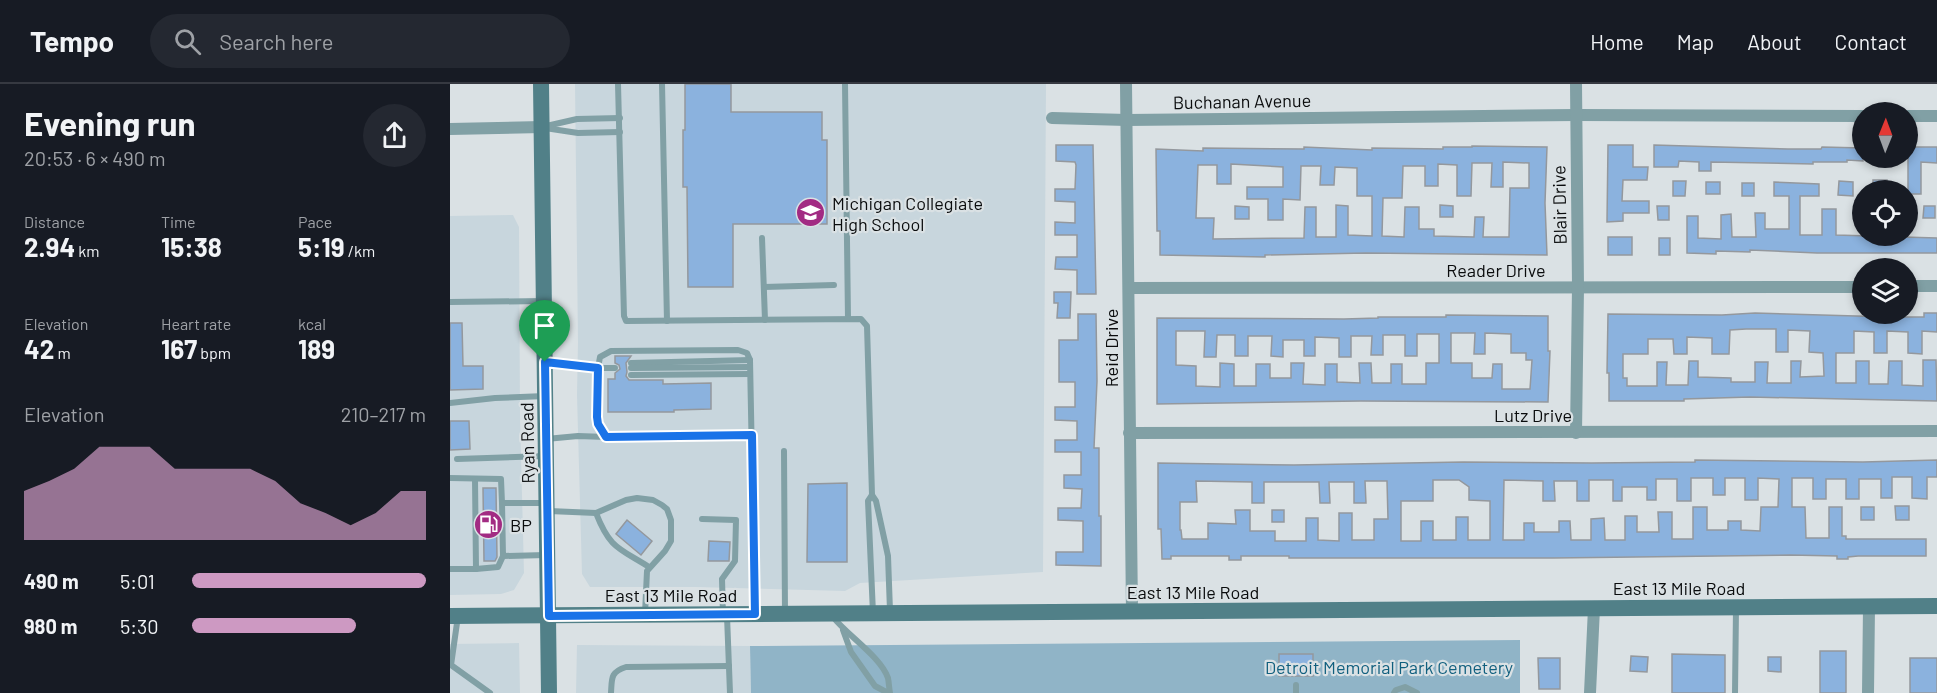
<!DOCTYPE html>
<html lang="en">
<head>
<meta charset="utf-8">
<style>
  body { margin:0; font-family:Barlow,sans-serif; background:#242831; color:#f1f3f6; height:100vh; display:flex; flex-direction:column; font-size:22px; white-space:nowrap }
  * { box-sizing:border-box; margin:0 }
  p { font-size:20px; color:#9ea1a6 }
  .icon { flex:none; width:33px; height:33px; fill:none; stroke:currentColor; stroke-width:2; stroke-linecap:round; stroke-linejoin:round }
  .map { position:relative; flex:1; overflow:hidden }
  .details { display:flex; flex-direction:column; background:#171b24; width:450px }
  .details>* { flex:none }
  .needle { width:39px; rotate:1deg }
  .fabs { position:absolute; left:1402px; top:18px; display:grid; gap:12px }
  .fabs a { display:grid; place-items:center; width:66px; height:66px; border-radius:50%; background:#171b24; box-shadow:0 3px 9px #0003; font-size:30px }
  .pin { position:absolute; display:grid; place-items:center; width:51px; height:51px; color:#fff; margin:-62px -26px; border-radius:50% 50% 50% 0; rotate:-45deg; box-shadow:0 0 6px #0007 }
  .pin .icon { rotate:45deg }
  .round { display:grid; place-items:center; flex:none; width:63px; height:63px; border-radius:32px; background:#242831 }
  .overview { display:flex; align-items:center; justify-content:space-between; height:102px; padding:0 24px }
  h1 { font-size:33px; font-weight:700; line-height:45px }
  .figures { display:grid; grid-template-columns:repeat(3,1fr); gap:9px; height:102px; padding:6px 24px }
  .figures div { display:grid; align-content:center }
  .figures b { font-size:26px; font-weight:700 }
  .figures small { font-size:16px; font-weight:400 }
  .figures p { font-size:16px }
  .chart { height:168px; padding:12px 24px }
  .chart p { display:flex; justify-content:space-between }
  .chart svg { width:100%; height:108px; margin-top:6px; fill:#cd99c2; opacity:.7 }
  ul { padding:0 24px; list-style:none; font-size:20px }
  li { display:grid; grid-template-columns:96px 72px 1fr; align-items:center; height:45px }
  li i { height:15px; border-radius:8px; background:#cd99c2 }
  header { display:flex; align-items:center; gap:36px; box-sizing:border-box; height:84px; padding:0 30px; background:#171b24; border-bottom:2px solid #363941 }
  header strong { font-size:28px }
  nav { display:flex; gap:33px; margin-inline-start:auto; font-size:21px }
  .search { width:420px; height:54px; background:#242831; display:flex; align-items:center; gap:15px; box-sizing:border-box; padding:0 21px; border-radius:33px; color:#9ea1a6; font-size:22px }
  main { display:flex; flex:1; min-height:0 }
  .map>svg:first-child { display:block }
  .built { fill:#c8d6dd }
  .green { fill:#90b4c7 }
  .building { fill:#8bb2de; stroke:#94989d; stroke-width:1.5; fill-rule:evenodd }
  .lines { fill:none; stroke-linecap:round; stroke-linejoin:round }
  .service { stroke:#81a0a5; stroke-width:6 }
  .minor { stroke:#81a0a5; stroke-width:12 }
  .secondary { stroke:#518088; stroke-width:16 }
  .route-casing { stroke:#fff; stroke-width:12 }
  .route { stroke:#1a73e8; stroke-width:8 }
  .labels { text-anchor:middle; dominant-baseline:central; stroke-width:4.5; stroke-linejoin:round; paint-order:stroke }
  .street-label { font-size:18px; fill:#0a0c0d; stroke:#dae1e4 }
  .poi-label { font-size:18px; fill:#0a0c0d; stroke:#dae1e4; text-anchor:start }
  .park-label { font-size:18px; fill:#105f7e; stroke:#dae1e4 }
</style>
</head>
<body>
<header>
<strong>Tempo</strong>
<div class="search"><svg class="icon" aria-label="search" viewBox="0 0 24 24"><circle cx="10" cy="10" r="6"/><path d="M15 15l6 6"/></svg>Search here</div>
<nav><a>Home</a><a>Map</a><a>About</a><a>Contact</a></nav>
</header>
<main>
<section class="details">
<div class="overview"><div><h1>Evening run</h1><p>20:53 · 6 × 490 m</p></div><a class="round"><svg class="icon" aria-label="share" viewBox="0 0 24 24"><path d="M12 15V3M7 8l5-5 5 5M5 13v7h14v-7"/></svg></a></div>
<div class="figures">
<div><p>Distance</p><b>2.94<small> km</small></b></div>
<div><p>Time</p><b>15:38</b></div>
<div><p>Pace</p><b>5:19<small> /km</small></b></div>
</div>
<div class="figures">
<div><p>Elevation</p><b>42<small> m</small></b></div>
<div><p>Heart rate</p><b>167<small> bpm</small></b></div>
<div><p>kcal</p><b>189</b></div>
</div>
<div class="chart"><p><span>Elevation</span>210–217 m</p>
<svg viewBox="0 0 160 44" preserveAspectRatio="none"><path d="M0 44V24L10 20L20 15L30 6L40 6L50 6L60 15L70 15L80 15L90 15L100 20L110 29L120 33L130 38L140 33L150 24L160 24V44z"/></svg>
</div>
<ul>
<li><b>490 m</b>5:01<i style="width:100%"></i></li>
<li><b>980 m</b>5:30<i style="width:70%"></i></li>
</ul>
</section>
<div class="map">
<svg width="1487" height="609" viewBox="0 0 1487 609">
  <rect width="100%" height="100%" fill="#dae1e4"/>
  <!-- built -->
  <g class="built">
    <path d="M125,0H596L593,488L410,499L395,507L245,503H140L132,490L127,311L128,258Z"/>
    <path d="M63,131L69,143L70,333L74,489L64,506L51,510L0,511V132Z"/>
    <path d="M69,559L70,609H0V560Z"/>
    <path d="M127,561L300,562L301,609H126Z"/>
  </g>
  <!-- green -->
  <path class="green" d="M1070,556V609H301L300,562Z"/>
  <!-- building -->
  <g class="building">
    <path d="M235,0H281V28H372V56H377V140H283V203H238L237,103H233V46H235Z"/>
    <path d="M606,61H643L646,210H627V186L605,185L606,173H627V151H605V138L625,139V118L605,117V105H625L626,81L625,78L606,77Z"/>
    <path d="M1158,61H1183V83H1198L1197,96H1173L1172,117H1199V129H1173V137L1157,138Z"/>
    <path d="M1204,61L1338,65H1371L1372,63L1413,64V77L1397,76V78H1363V80L1261,78V87H1249V78L1229,77L1228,83H1204Z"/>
    <path d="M1022,62L1097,63L1095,119L1097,171L916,169L815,171V173L710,171V147H707L706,65L753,67V64L854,65V63L922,66V64L993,65V63H1022ZM1053,78L1079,79V104H1060L1059,153H1033L1034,133H1025L1024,153L984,152V145H969V123H955L954,153L932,152L933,114H952L953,82H975V102H988V80L1007,81V112H1021L1022,79H1042L1041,103H1053ZM781,80L833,83V103H797V115H818V136H833V115L850,116L851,82H871L870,101H884L885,83L907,84V112H922V152L898,151V122L886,121V153H866V123H855L854,154L763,155L764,134H746L748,81H767V100H781Z"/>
    <path d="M1458,63H1487V79L1471,78V110H1458Z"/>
    <rect x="1423" y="96" width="14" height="10"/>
    <path d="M1223,97H1236L1235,112H1223Z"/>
    <path d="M1389,97L1403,98V112L1388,111Z"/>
    <rect x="1256" y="98" width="14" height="12"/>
    <path d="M1324,98L1369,100V112H1350V151H1372V125H1386V151L1487,154V169H1367L1300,166V168L1266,167V170L1237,169V132H1248V154L1271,155V131L1281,130L1282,153H1306L1305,129H1315V145H1339V112H1324Z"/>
    <rect x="1292" y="99" width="12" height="13"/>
    <path d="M990,121L1003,122V133H990Z"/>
    <path d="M785,122L799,123V135H785Z"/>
    <path d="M1207,122H1219V136H1208Z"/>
    <path d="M1474,122H1485V134H1473Z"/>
    <rect x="1158" y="153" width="24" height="18"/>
    <rect x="1209" y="154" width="11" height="17"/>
    <path d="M604,208H621L620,234H607L608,219H604Z"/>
    <path d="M1305,229L1441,233H1474V229H1487V248L1472,247V270L1458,269V248L1437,247V269H1424V248L1404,247V269H1386V299H1406V277H1419V300H1438L1439,277H1452V301L1473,302V276H1486L1487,317L1300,313L1234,315V317H1159V289H1157L1158,230L1272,231ZM1296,245H1326V268H1338V246L1360,247L1359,268L1373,269L1374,292L1350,293L1351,277H1341V299H1317L1318,278H1305V298H1281V294L1248,293V277H1239L1238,301H1216L1217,278H1207V302H1177V294H1173V270H1198V255H1223L1224,270H1237V253L1262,254V270H1279L1280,246Z"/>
    <path d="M628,230H646L647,297L644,364H649V432H651V482L606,481V468H633V437L608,436V424H631L632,405L614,404V391H631V368H605V356H627V337L605,336V323H625V298H609V256H628Z"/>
    <path d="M996,231L1098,232V267H1100L1098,318L911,317L707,320V234L894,235L928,234V233H996ZM726,247H755L754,273H766L767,251H785V272H798V252H822L821,272L833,273V256H854V272H865V253L889,254V273H901V252H922L921,271H933V251H955V272H967V250H989V279H976V300H952V280H941V299H922L921,279H909L910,299L887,298V280H875V301L853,300L854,279H841V294H820V280H806V302H784V280L770,279V303L746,302V282L726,281ZM1001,249H1025L1024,270H1035V249L1061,250V269H1076V276H1082L1080,305H1052V280H1043L1042,294H1022V279H1001Z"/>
    <path d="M0,239H12L13,282H33V305L0,306Z"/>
    <path d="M165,272H181L176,279L177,288L176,292L179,296H213V300L261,299V325L224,326V328H158V295H165V289L170,285L169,281L165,279Z"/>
    <path d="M0,337H19L20,365L0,366Z"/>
    <path d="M1245,376L1413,378L1487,376V393H1477V415L1462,414V393H1442V414H1431V395H1409V415H1396V395H1376V415H1363V394H1342V423H1355L1356,454H1379V423H1392V452H1396V455H1476V472H1408L1398,473V475H1387V472L1340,471L1103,474H839V472H791V476H779V472H721V475H712L711,445H708V379L844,381L1013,378L1142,379L1245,378ZM1241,394H1263V411H1275V394H1295V416H1308V394L1329,395L1328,423H1311L1310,447L1291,446V437H1278V446H1257V423H1243V455H1222V428H1208L1209,448H1187V432H1175V456H1155L1154,434L1141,435V456H1121L1120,437H1109V448H1084V439H1074V456H1053L1054,396L1093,397V417H1105L1104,397H1127V417H1139V396H1163V417H1172V403H1197V416H1206V395H1227V417H1241ZM983,396H1009L1019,403V416L1040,417V456H1018V433H1006V456H983V437H971V457H951V417H983ZM746,397L802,398V419H814V398H869L870,419H880L879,398H904V419H916L915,397H937L938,435H924V456H902V429H889V457L868,456V434H856V457H825V447H800V426H785L786,440L758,439V455H732L731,446H730V418H747Z"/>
    <path d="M397,399V478H357L358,400Z"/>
    <path d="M33,404H46L47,473L45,477H34Z"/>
    <path d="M1445,422H1459V436H1446Z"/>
    <rect x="1411" y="423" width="13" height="13"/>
    <rect x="822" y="426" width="12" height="12"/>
    <path d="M177,436L202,457L191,471L166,450Z"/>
    <path d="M259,457L280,458L279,477H258Z"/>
    <rect x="1370" y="567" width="26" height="42"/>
    <rect x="829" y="570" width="34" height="22"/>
    <path d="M1222,570L1275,571V609H1222Z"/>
    <path d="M1181,572L1198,573L1197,588L1180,587Z"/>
    <path d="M1318,573H1331V588L1318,587Z"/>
    <path d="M1088,574H1110V605H1089Z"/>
    <rect x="1460" y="574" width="27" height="35"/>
  </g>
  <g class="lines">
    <!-- service -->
    <g class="service">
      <path d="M168,0L174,232L176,237L411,235L417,242L422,411L418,417L423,529"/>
      <path d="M212,0L217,237"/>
      <path d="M395,0L398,235"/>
      <path d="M92,43L127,35L170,34"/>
      <path d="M95,44L128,49L170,48"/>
      <path d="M312,154L315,236"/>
      <path d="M314,203L384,201"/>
      <path d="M0,218L94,217"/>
      <path d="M96,278L148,284L150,273L161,267L288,266L297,269L300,276L305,529"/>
      <path d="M181,279L300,276"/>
      <path d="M181,284L300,283"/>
      <path d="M181,291L300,290"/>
      <path d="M0,319L45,314L95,312"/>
      <path d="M156,353C143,333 147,307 148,284H165"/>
      <path d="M96,355L128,352L156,353L302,351"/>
      <path d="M334,367L335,530"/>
      <path d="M7,375L96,372"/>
      <path d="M0,394L51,395L52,419H94"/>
      <path d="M422,411L426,417L438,472L440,527"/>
      <path d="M52,419L53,472L96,471"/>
      <path d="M99,427L146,429L176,416L187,414L203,416L212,421L217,425L221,436V457L215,467L197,487L195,530"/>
      <path d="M146,429C160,465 169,464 199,483"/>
      <path d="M252,435L286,436L285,477L272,495L273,530"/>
      <path d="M0,485H26L25,395"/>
      <path d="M26,485L48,483L53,472"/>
      <path d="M8,532L1,581L40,609"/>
      <path d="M277,532L280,609"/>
      <path d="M383,533C397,551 431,573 438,594C439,599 439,604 440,609"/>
      <path d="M393,546L401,568L425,602L438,609"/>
      <path d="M161,609C162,595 160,588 176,583L279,582"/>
      <path d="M846,609V601"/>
      <path d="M944,609L946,606L955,603L967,609"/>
      <path d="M1285,609L1286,524"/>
    </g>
    <!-- minor -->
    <g class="minor">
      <path d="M676,0L682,528"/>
      <path d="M1458,32H1487"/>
      <path d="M602,34L677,36L1126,31L1413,32"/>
      <path d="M0,45L92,43"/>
      <path d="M1458,202H1487"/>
      <path d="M679,204L1413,203"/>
      <path d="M679,349L1487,347"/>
      <path d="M1126,349L1128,203L1126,0"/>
      <path d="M1140,609L1144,524"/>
      <path d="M1418,609L1419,523"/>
    </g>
    <!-- secondary -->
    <g class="secondary">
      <path d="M91,0L99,609"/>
      <path d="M0,532L1487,522"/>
    </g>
  </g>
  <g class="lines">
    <defs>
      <path id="route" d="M95,278L148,284L147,333L148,340L156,353L302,351L305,530L99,532Z"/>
    </defs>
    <!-- route casing -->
    <use href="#route" class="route-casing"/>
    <!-- route -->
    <use href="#route" class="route"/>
  </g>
  <!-- icons -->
  <defs>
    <symbol id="school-disc" viewBox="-11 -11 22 22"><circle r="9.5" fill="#a22b83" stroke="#dae1e4"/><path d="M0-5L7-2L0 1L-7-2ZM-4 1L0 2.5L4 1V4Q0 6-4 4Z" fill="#fff"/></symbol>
    <symbol id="fuel-disc" viewBox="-11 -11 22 22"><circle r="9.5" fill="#a22b83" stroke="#dae1e4"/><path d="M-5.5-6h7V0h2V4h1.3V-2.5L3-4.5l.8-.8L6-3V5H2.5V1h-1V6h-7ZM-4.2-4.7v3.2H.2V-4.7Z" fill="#fff"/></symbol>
  </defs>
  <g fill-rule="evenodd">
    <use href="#school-disc" x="344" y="112" width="33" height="33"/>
    <use href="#fuel-disc" x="22" y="424" width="33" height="33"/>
  </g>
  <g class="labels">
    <!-- street labels -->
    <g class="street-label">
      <text transform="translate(792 17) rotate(-1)">Buchanan Avenue</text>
      <text transform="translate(1109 121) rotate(-91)">Blair Drive</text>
      <text x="1046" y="186">Reader Drive</text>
      <text transform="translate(661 264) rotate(-90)">Reid Drive</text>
      <text x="1083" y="331">Lutz Drive</text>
      <text transform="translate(77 359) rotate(-91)">Ryan Road</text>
      <text x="1229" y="504">East 13 Mile Road</text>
      <text x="743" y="508">East 13 Mile Road</text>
      <text x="221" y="511">East 13 Mile Road</text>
    </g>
    <!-- poi labels -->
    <g class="poi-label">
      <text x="382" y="119">Michigan Collegiate<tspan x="382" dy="21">High School</tspan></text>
      <text x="60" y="441">BP</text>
    </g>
    <!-- park labels -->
    <g class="park-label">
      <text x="939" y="583">Detroit Memorial Park Cemetery</text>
    </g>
  </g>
</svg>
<div class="fabs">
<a><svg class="needle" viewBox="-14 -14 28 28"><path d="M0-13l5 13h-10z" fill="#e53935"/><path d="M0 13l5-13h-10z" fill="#9ea1a6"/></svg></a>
<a><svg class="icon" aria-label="locate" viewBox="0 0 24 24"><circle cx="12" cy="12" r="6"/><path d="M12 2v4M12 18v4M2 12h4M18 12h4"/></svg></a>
<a><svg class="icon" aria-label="layers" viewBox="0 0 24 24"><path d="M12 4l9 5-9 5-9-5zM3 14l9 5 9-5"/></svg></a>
</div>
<div class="pin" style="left:95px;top:278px;background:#1e9e55"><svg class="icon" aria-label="arrive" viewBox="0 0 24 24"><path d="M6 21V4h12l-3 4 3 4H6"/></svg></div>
</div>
</main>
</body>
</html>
